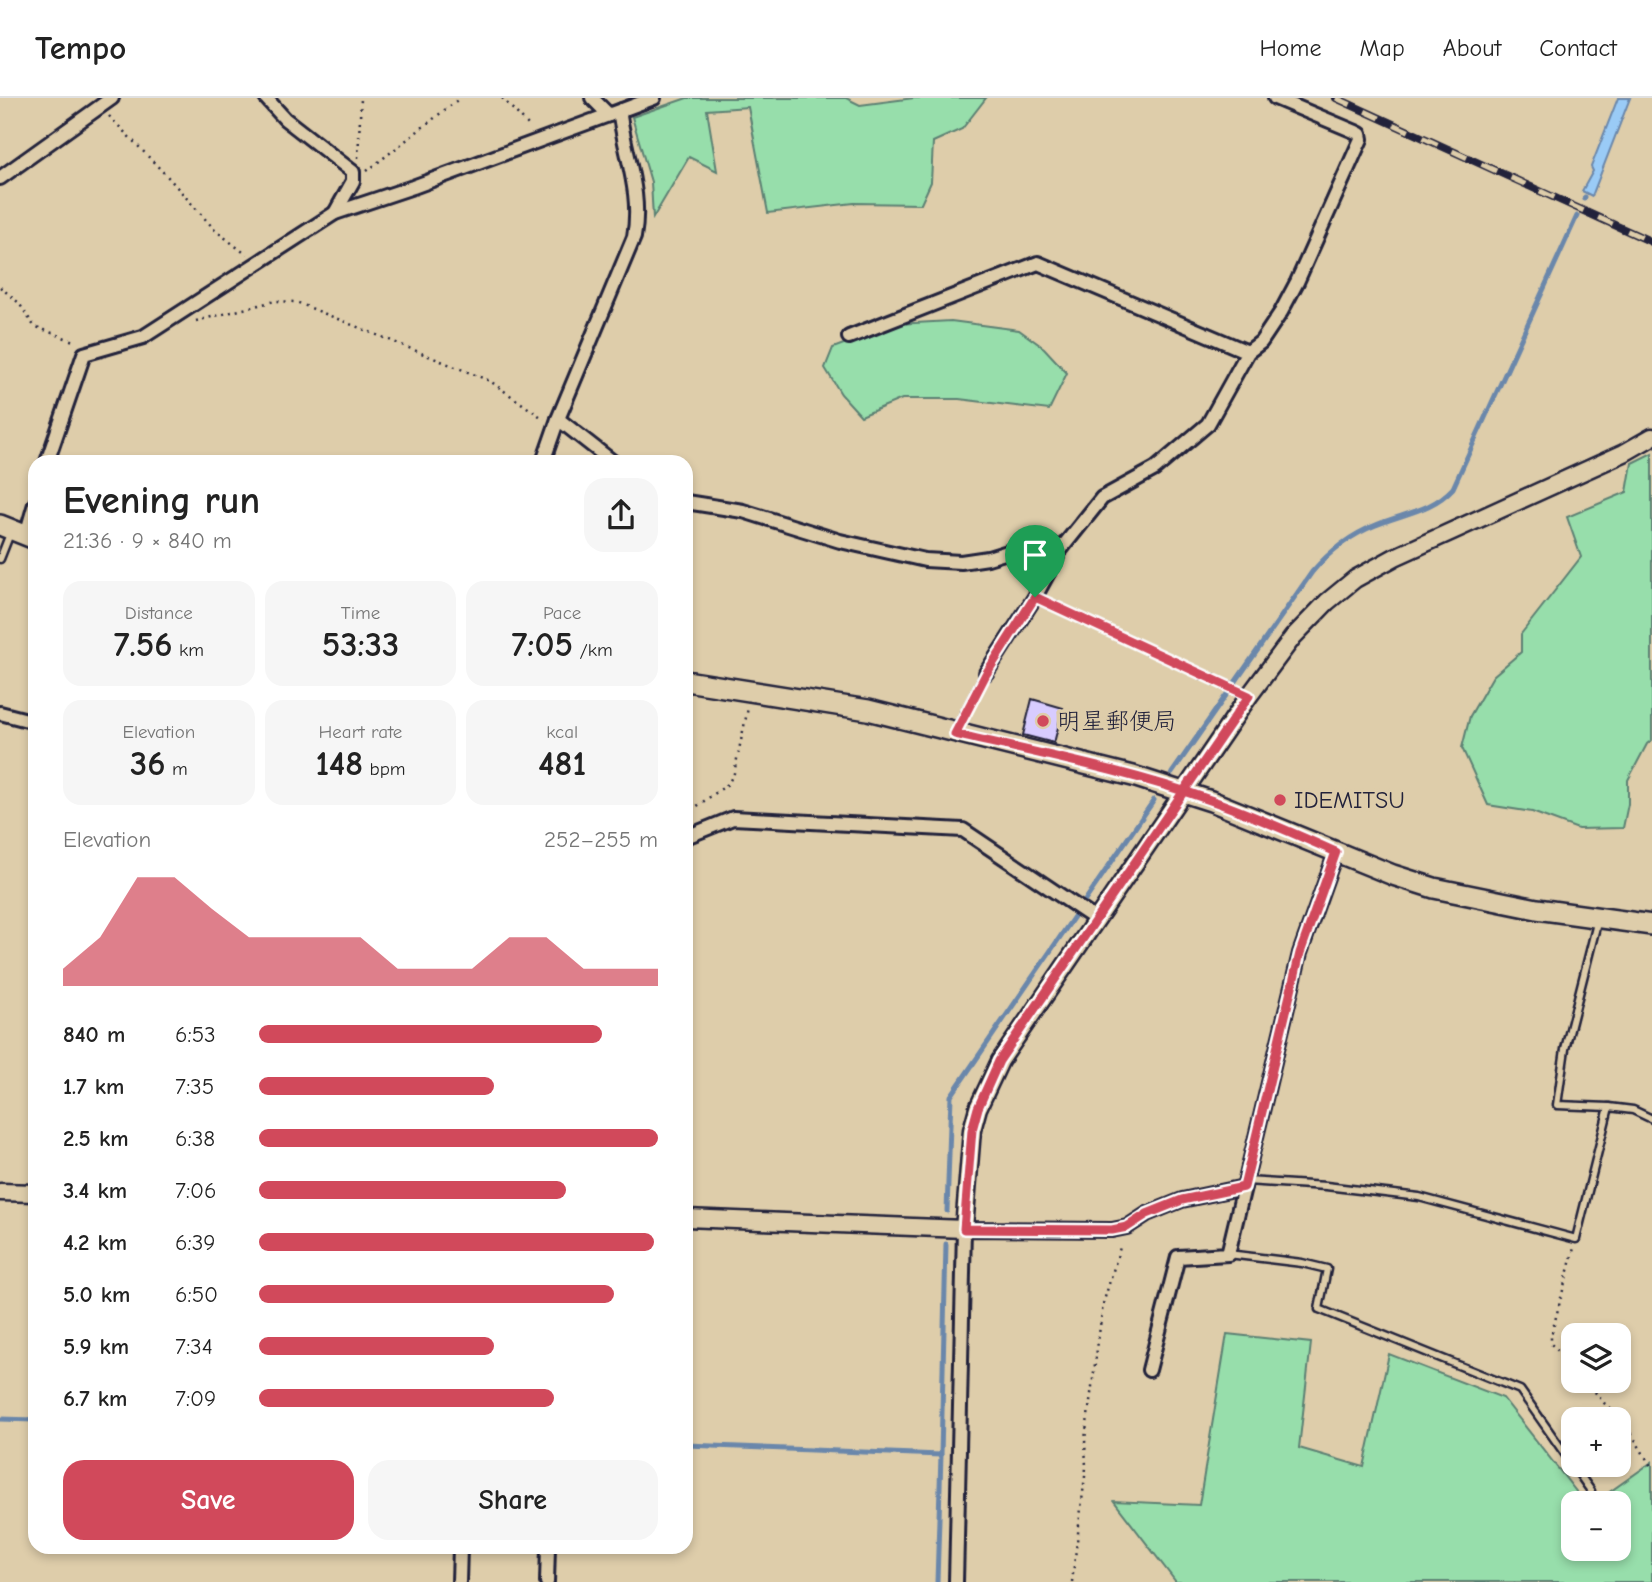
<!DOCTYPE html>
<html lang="en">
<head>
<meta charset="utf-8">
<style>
  body { margin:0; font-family:"Comic Neue","Klee One",sans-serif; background:#f6f6f6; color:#222; height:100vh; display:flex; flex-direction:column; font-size:26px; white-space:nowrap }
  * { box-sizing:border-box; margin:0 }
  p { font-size:23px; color:#767676 }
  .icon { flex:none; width:38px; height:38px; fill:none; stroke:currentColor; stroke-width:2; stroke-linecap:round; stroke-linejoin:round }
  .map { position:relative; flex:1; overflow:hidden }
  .drawer { position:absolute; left:28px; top:357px; width:665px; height:1099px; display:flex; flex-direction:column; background:#fff; border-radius:21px; box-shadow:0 4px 10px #0003 }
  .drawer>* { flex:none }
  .controls { position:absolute; left:1561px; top:1225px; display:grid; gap:14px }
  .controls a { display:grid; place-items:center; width:70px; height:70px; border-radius:14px; background:#fff; box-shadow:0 4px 10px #0003; font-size:35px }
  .pin { position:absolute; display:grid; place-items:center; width:60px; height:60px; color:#fff; margin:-72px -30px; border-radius:50% 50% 50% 0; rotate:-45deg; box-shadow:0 0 7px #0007 }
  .pin .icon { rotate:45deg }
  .round { display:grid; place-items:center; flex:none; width:74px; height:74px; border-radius:21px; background:#f6f6f6 }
  .head { display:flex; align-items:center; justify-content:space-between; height:119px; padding:0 35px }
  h1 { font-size:38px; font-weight:600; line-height:52px }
  .figures { display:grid; grid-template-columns:repeat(3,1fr); gap:10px; height:119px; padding:7px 35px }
  .figures div { display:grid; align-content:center; border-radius:18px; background:#f6f6f6; text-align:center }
  .figures b { font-size:35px; font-weight:600 }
  .figures small { font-size:19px; font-weight:400 }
  .figures p { font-size:19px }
  .chart { height:196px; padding:14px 35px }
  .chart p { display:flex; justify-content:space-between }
  .chart svg { width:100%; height:126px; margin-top:7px; fill:#d1495b; opacity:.7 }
  .cta { display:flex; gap:14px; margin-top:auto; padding:14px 35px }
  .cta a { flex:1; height:80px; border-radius:21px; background:#d1495b; color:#fff; font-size:28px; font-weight:600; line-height:80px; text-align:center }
  .cta a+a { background:#f6f6f6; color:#222 }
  ul { padding:0 35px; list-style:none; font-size:23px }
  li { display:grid; grid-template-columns:112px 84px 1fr; align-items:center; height:52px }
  li i { height:18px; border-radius:9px; background:#d1495b }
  header { display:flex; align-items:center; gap:42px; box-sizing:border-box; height:98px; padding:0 35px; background:#fff; border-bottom:2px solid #e0e0e0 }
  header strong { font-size:33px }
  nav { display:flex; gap:38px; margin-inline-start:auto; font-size:24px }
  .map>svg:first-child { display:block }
  .green { fill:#97deab; stroke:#5c8073; stroke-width:2 }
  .water { fill:#9acbf6; stroke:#6a87ab; stroke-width:2 }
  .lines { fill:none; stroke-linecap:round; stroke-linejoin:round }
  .stream { stroke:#6a87ab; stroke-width:5 }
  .building { fill:#d8ccff; stroke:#22223b; stroke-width:2 }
  .service-casing { stroke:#22223b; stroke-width:11 }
  .minor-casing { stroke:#22223b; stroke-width:18 }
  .tertiary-casing { stroke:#22223b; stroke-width:21 }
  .secondary-casing { stroke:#22223b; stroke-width:24 }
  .path { stroke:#22223b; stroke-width:2.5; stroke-dasharray:2 5; stroke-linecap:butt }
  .service { stroke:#decdaa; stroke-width:6 }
  .minor { stroke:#decdaa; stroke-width:12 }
  .tertiary { stroke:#decdaa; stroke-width:16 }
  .secondary { stroke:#decdaa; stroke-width:19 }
  .rail-casing { stroke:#22223b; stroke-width:8 }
  .rail { stroke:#decdaa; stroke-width:5; stroke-dasharray:16; stroke-linecap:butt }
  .route-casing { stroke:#fff; stroke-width:14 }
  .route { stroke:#d1495b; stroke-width:9 }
  .poi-dot { fill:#d1495b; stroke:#decdaa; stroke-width:2.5 }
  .labels { text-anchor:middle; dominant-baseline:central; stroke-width:7; stroke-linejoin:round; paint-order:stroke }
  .poi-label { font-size:24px; fill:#22223b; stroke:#decdaa; text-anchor:start }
</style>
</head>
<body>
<header>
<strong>Tempo</strong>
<nav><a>Home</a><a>Map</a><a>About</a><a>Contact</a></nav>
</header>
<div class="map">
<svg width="1652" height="1484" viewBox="0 0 1652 1484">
  <rect width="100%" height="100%" fill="#decdaa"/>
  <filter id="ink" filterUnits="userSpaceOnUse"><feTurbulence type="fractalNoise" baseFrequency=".0143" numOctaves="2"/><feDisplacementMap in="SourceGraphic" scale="14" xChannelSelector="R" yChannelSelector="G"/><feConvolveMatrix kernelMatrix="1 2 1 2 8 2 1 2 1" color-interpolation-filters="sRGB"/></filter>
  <g filter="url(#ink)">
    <!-- green -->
    <g class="green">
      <path d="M687,0H846L860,7L914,0H986L962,31L933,44L931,84L921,106L854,105L768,115L748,9L707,12L717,73L689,59L653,120L651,84L632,19Z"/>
      <path d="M951,223L1019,232L1044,250L1067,275L1049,312L959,301H902L861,318L841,296L825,270L833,250L897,226Z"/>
      <path d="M1652,355V642L1647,646L1628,682V706L1623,730L1578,731L1532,714L1488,707L1462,650L1470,618L1493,578L1521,554V536L1581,459L1567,419L1627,394L1632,365Z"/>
      <path d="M1227,1236L1311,1245L1299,1350L1364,1369L1389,1256L1503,1300L1585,1405H1573V1451H1619V1405H1594L1652,1364V1484H1176L1114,1403L1199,1407Z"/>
    </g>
    <!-- water -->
    <path class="water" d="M1618,0H1630L1592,98L1582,93L1593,73L1591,69Z"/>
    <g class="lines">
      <!-- stream -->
      <g class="stream">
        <path d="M1584,101L1585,99"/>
        <path d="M1172,675L1312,474C1330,453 1350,437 1376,427C1404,415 1432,413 1453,390L1577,118"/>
        <path d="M947,1113L951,998L1154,702"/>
        <path d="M0,1321L35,1322"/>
        <path d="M686,1347L941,1357L946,1146"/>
        <path d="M937,1484L941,1357"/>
      </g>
    </g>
    <!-- building -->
    <path class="building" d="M1032,601L1063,610L1054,645L1023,637Z"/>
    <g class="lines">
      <defs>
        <g id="service">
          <path d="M0,461L11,433"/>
          <path d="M1035,499L1249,598"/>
          <path d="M957,631L986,575"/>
          <path d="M1598,821L1565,951L1557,1007L1609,1009"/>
          <path d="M1246,1083L1326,1088L1419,1099L1576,1141L1609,1009L1633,1012L1652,1021"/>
          <path d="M1228,1156L1302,1165L1327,1171L1319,1211L1520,1292L1591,1393"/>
        </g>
        <g id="minor">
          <path d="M266,0L285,21L353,74V83L335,115"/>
          <path d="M592,0L609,17"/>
          <path d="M0,80L112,0"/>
          <path d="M849,239L1038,165L1248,254"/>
          <path d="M558,321L613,364"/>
          <path d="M47,364L84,256L143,239L335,115L413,89L622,12"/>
          <path d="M543,364L558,321L634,139C642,96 626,60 620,18L622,12L654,0"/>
          <path d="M686,404L743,413L840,443L925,462L961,464L988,460L1034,446L1049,445L1061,451"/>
          <path d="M26,437L35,406"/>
          <path d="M986,575L1035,499L1061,451L1102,400L1155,371L1208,326L1248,254L1261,244L1281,214L1297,184L1361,41L1360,36L1356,34L1275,0"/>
          <path d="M0,615L35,624"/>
          <path d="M686,739L733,720L963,732L1097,822"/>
          <path d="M1149,1272L1178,1159L1228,1156L1300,855L1336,754"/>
          <path d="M459,1484L460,1449"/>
          <path d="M547,1484L548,1449"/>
          <path d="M956,1484L964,1131L1112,1132L1127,1129L1147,1116L1182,1102L1244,1089"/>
        </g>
        <g id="tertiary">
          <path d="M0,1094L35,1095"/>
          <path d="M686,1120L964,1131L972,1032L978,1010L1000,963L1249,598L1293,539L1327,504L1355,481L1395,459L1624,355L1652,339"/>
        </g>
        <g id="secondary">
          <path d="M0,427L35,441"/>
          <path d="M686,583L868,612L1133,678L1211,703L1393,777L1434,790L1537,811L1652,827"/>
        </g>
      </defs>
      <!-- service casing -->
      <use href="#service" class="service-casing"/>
      <!-- minor casing -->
      <use href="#minor" class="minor-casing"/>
      <!-- tertiary casing -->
      <use href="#tertiary" class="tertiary-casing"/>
      <!-- secondary casing -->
      <use href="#secondary" class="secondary-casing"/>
      <!-- path -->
      <g class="path">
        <path d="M502,0L530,29"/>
        <path d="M109,18L167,78L215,132L247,157"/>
        <path d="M358,60L361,0"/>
        <path d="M367,73L460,0"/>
        <path d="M0,189L19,205L34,228L76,244"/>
        <path d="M196,223L275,203L296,204L490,283L544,321"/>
        <path d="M686,716L728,686L734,675L748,610"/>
        <path d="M1573,1267L1551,1246V1238L1574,1150"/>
        <path d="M1586,1283L1604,1305L1621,1318L1652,1370"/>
        <path d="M1072,1484L1086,1370L1085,1341L1103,1206L1121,1146"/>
      </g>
      <!-- service -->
      <use href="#service" class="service"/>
      <!-- minor -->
      <use href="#minor" class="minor"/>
      <!-- tertiary -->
      <use href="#tertiary" class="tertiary"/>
      <!-- secondary -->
      <use href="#secondary" class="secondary"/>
      <defs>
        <path id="rail" d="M1336,0L1652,144"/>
      </defs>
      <!-- rail casing -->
      <use href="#rail" class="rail-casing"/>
      <!-- rail -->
      <use href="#rail" class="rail"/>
    </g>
  </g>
  <g class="lines" filter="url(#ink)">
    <defs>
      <path id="route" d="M1035,499L1249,598L999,963L978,1010L972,1032L964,1131L1112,1132L1127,1129L1147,1116L1182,1102L1244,1089L1300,855L1336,754C1295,736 1255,718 1213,703C1129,673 1041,656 955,636L986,576L1035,499"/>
    </defs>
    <!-- route casing -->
    <use href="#route" class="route-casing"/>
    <!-- route -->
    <use href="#route" class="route"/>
  </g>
  <!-- markers -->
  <g class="poi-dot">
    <circle cx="1043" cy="623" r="7"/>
    <circle cx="1280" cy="702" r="7"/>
  </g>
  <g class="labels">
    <!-- poi labels -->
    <g class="poi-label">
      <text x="1057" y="623">明星郵便局</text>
      <text x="1294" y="702">IDEMITSU</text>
    </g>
  </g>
</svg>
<div class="controls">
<a><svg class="icon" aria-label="layers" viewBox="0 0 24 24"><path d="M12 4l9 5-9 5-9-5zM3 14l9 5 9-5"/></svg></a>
<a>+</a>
<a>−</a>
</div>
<div class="pin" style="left:1035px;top:499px;background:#1e9e55"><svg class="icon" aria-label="arrive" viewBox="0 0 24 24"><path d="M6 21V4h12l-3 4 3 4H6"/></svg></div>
<section class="drawer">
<div class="head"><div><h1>Evening run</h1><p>21:36 · 9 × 840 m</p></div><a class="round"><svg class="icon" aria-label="share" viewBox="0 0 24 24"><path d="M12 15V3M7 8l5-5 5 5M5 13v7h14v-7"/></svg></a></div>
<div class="figures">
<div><p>Distance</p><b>7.56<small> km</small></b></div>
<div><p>Time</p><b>53:33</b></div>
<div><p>Pace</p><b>7:05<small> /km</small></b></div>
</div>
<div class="figures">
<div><p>Elevation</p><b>36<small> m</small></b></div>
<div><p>Heart rate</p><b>148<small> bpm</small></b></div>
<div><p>kcal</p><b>481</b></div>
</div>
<div class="chart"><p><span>Elevation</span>252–255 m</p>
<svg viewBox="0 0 160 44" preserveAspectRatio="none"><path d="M0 44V38L10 27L20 6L30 6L40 17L50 27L60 27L70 27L80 27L90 38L100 38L110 38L120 27L130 27L140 38L150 38L160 38V44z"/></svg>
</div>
<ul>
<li><b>840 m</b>6:53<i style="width:86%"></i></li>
<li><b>1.7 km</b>7:35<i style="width:59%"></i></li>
<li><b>2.5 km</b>6:38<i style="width:100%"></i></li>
<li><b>3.4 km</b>7:06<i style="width:77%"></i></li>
<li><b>4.2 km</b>6:39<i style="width:99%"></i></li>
<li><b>5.0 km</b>6:50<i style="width:89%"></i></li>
<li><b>5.9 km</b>7:34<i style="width:59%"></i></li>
<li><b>6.7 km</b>7:09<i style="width:74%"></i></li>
</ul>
<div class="cta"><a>Save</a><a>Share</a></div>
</section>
</div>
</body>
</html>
